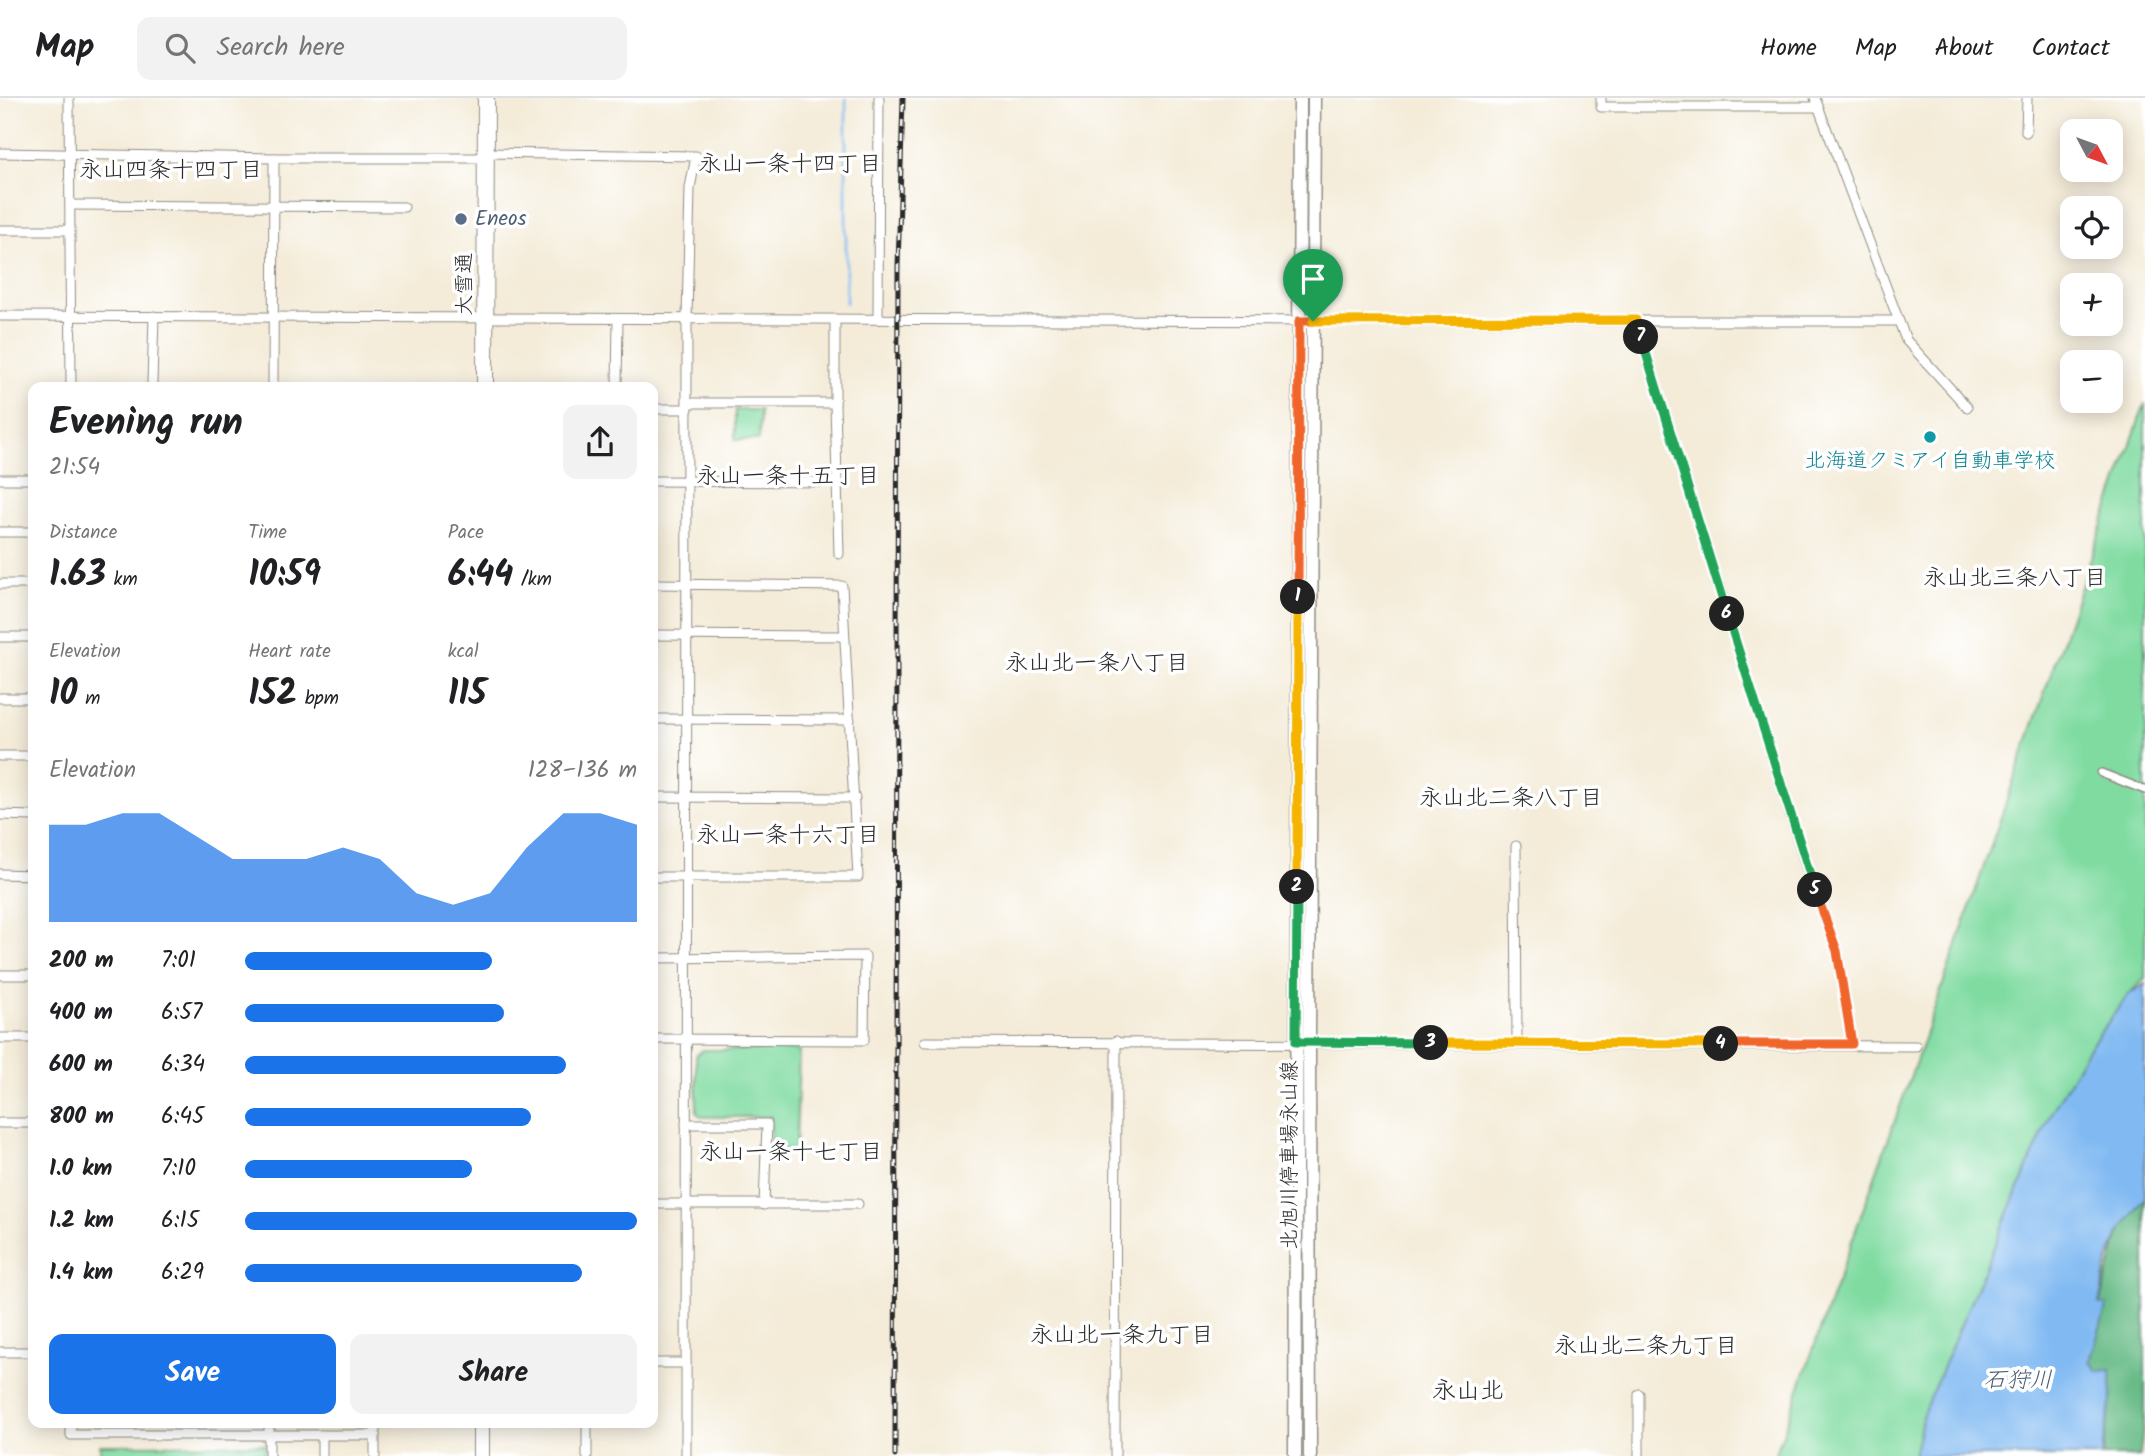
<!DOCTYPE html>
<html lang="en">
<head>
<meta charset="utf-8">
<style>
  body { margin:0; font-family:Kalam,"Klee One",sans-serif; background:#f2f2f2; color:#202124; height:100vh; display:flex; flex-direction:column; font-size:26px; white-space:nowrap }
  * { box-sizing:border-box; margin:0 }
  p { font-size:23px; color:#757577 }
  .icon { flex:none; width:38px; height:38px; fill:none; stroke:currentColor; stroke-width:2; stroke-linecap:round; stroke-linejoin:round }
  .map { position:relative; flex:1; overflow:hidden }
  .details { position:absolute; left:28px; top:284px; width:630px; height:1046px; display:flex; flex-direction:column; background:#fff; border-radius:14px; box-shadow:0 4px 18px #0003 }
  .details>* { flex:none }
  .needle { width:46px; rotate:131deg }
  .controls { position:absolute; left:2060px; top:21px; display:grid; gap:14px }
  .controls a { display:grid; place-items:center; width:63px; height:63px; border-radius:14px; background:#fff; box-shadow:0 4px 18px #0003; font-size:35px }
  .pin { position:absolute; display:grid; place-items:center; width:60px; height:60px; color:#fff; margin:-72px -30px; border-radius:50% 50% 50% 0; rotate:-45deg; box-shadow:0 0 7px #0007 }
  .pin .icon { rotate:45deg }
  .km { position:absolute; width:35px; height:35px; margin:-18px; border-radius:50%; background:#222; color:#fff; font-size:19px; line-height:35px; text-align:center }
  .round { display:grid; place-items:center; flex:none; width:74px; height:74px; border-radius:14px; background:#f2f2f2 }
  .headline { display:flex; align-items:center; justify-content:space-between; height:119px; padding:0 21px }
  h1 { font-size:38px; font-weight:700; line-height:52px }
  .stats { display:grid; grid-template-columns:repeat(3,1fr); gap:10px; height:119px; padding:7px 21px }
  .stats div { display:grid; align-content:center }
  .stats b { font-size:35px; font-weight:700 }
  .stats small { font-size:19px; font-weight:400 }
  .stats p { font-size:19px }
  .chart { height:196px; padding:14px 21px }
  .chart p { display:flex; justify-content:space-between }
  .chart svg { width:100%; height:126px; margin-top:7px; fill:#1a73e8; opacity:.7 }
  .cta { display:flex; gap:14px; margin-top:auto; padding:14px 21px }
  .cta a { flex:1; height:80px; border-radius:14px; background:#1a73e8; color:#fff; font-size:28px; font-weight:700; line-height:80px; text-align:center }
  .cta a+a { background:#f2f2f2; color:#202124 }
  ul { padding:0 21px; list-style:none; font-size:23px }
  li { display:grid; grid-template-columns:112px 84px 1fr; align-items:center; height:52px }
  li i { height:18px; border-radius:9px; background:#1a73e8 }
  header { display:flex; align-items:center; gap:42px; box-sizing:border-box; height:98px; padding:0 35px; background:#fff; border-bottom:2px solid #e0e0e0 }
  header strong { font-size:33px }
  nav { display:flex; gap:38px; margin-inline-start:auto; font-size:24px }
  .search { width:490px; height:63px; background:#f2f2f2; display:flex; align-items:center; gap:18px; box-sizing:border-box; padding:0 24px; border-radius:14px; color:#757577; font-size:26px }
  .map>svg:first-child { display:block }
  .green { fill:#80dba1; stroke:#568366; stroke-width:2 }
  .forest { fill:#68bb87; stroke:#4a7359; stroke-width:2 }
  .water { fill:#81baf2; stroke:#56728e; stroke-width:2 }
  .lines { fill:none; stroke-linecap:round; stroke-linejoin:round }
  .stream { stroke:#81baf2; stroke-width:2.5 }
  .pedestrian-casing { stroke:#908c82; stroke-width:10 }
  .minor-casing { stroke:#908c82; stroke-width:11 }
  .secondary-casing { stroke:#908c82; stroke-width:15 }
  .trunk-casing { stroke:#908c82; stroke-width:18 }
  .pedestrian { stroke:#fff; stroke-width:7 }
  .minor { stroke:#fff; stroke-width:9 }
  .secondary { stroke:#fff; stroke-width:12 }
  .trunk { stroke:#fff; stroke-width:16 }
  .rail-casing { stroke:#2b2b2b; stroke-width:5 }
  .rail { stroke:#fff; stroke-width:2.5; stroke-dasharray:8; stroke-linecap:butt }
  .split-1-casing { stroke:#fff; stroke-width:14 }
  .split-2-casing { stroke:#fff; stroke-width:14 }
  .split-3-casing { stroke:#fff; stroke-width:14 }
  .split-4-casing { stroke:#fff; stroke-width:14 }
  .split-5-casing { stroke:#fff; stroke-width:14 }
  .split-6-casing { stroke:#fff; stroke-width:14 }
  .split-7-casing { stroke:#fff; stroke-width:14 }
  .split-8-casing { stroke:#fff; stroke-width:14 }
  .split-1 { stroke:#f0652b; stroke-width:9 }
  .split-2 { stroke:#f5b400; stroke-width:9 }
  .split-3 { stroke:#22a559; stroke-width:9 }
  .split-4 { stroke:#f5b400; stroke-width:9 }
  .split-5 { stroke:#f0652b; stroke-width:9 }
  .split-6 { stroke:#22a559; stroke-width:9 }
  .split-7 { stroke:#22a559; stroke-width:9 }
  .split-8 { stroke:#f5b400; stroke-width:9 }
  .service-dot { fill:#5c6f8a; stroke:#fff; stroke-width:2.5 }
  .culture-dot { fill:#0f9aa8; stroke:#fff; stroke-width:2.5 }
  .labels { text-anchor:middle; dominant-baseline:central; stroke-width:7; stroke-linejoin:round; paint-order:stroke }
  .service-label { font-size:21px; fill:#4e5e75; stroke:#fff; text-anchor:start }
  .street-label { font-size:21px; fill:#2b2b2b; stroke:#fff }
  .culture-label { font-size:21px; fill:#0d838f; stroke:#fff }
  .neighbourhood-label { font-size:23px; fill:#2b2b2b; stroke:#fff }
  .water-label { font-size:23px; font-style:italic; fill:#495d71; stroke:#fff }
  .quarter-label { font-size:24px; fill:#2b2b2b; stroke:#fff }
</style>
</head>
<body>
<header>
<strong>Map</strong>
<div class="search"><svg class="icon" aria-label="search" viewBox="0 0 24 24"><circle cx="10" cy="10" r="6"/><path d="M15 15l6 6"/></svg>Search here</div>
<nav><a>Home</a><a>Map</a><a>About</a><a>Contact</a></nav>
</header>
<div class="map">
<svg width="2145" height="1358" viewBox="0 0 2145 1358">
  <rect width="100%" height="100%" fill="#fff"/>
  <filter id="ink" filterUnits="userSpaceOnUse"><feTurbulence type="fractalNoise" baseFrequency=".0143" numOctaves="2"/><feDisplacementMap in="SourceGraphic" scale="14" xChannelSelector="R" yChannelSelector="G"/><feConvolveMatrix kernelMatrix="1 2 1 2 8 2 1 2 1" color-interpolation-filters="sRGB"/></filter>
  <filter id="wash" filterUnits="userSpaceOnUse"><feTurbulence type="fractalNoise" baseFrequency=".00686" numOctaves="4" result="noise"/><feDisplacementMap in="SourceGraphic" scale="28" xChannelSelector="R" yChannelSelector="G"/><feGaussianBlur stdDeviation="1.57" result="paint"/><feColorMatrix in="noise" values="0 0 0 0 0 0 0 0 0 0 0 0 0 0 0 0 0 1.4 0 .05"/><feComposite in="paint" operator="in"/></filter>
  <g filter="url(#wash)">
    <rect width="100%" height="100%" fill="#f4ecd9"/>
    <!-- green -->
    <g class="green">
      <path d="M2145,305V880L2129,896L1921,1358H1775L1918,958Z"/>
      <path d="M735,312H760L759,342H735Z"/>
      <path d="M703,952H799L796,1052H770L771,1019H702L697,1015L696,957Z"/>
      <path d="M265,1346L264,1358H100V1347Z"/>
    </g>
    <!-- forest -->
    <path class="forest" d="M2145,1100V1311L2140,1358H2104L2110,1272L2098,1274L2090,1263L2106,1208L2099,1207L2120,1133Z"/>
    <!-- water -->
    <path class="water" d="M2145,886V1100L2120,1133L2108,1163L2099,1206L2107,1207L2090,1263L2098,1273L2110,1272L2112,1295L2102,1358H1914L1924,1313L2051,1015L2088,951L2129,896Z"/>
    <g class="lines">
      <!-- stream -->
      <path class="stream" d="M846,205V0"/>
    </g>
  </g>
  <g filter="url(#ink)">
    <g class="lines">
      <defs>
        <path id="pedestrian" d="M2101,675L2145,692"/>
        <g id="minor">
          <path d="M69,0L71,289"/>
          <path d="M1601,0V9H1818"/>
          <path d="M1815,0L1906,242L1967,309"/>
          <path d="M2026,34L2027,0"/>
          <path d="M0,55L274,60H486"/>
          <path d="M486,55L696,58L690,90L687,220L686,1358"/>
          <path d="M70,107L404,109"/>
          <path d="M0,132H70"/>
          <path d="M0,218L1313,223H1898"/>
          <path d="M835,221V305L839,456"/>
          <path d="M878,221L879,0"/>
          <path d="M1636,222L1807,771L1837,853L1852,946"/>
          <path d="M152,285L154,218"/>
          <path d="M273,289L274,60"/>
          <path d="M617,289L618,221"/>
          <path d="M688,305H835"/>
          <path d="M653,311H688"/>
          <path d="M0,381H33"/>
          <path d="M653,383L836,384"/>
          <path d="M0,434H33"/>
          <path d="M0,486H33"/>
          <path d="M653,486L842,488L858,779H653"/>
          <path d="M653,537L843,538"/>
          <path d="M0,539H33"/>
          <path d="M0,600H33"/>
          <path d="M653,621L850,622"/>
          <path d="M0,658H33"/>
          <path d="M653,699L855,700"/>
          <path d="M0,717L33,718"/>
          <path d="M1516,748L1517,945"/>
          <path d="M0,776L33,777"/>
          <path d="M653,860L865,858L864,942L653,941"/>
          <path d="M0,877H33"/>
          <path d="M0,940H33"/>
          <path d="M925,944L1916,948"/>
          <path d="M0,1025H33"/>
          <path d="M686,1026H767L764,1107"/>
          <path d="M653,1106H858"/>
          <path d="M0,1254H33"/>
          <path d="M653,1265H686"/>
          <path d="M1639,1296V1358"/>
          <path d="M71,1325V1337H375"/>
          <path d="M375,1325V1358"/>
          <path d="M269,1358V1325"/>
          <path d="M322,1358V1337"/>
          <path d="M587,1358V1325"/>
          <path d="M1115,1358L1116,943"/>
        </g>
        <g id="secondary">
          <path d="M1295,1358L1300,0"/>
          <path d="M1310,1358L1309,945L1314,0"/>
        </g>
        <g id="trunk">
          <path d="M485,289L486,0"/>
          <path d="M481,1358V1325"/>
        </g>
      </defs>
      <!-- pedestrian casing -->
      <use href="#pedestrian" class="pedestrian-casing"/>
      <!-- minor casing -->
      <use href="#minor" class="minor-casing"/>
      <!-- secondary casing -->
      <use href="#secondary" class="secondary-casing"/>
      <!-- trunk casing -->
      <use href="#trunk" class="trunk-casing"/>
      <!-- pedestrian -->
      <use href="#pedestrian" class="pedestrian"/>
      <!-- minor -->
      <use href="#minor" class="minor"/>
      <!-- secondary -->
      <use href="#secondary" class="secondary"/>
      <!-- trunk -->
      <use href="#trunk" class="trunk"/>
      <defs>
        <path id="rail" d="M895,1358L898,169L903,0"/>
      </defs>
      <!-- rail casing -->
      <use href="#rail" class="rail-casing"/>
      <!-- rail -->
      <use href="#rail" class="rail"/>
    </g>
  </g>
  <g class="lines" filter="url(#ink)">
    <defs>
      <path id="split-1" d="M1298,499L1299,223H1313"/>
      <path id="split-2" d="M1297,789L1298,499"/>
      <path id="split-3" d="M1297,789L1296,944L1431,945"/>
      <path id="split-4" d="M1431,945L1721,946"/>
      <path id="split-5" d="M1721,946H1852L1837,853L1815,792"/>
      <path id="split-6" d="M1727,516L1815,792"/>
      <path id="split-7" d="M1641,239L1727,516"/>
      <path id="split-8" d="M1313,223L1636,222L1641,239"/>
    </defs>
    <!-- split-1 casing -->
    <use href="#split-1" class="split-1-casing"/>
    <!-- split-2 casing -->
    <use href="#split-2" class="split-2-casing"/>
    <!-- split-3 casing -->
    <use href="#split-3" class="split-3-casing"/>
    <!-- split-4 casing -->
    <use href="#split-4" class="split-4-casing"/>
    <!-- split-5 casing -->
    <use href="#split-5" class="split-5-casing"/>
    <!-- split-6 casing -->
    <use href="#split-6" class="split-6-casing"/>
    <!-- split-7 casing -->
    <use href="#split-7" class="split-7-casing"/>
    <!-- split-8 casing -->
    <use href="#split-8" class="split-8-casing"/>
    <!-- split-1 -->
    <use href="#split-1" class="split-1"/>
    <!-- split-2 -->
    <use href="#split-2" class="split-2"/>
    <!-- split-3 -->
    <use href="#split-3" class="split-3"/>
    <!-- split-4 -->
    <use href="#split-4" class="split-4"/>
    <!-- split-5 -->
    <use href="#split-5" class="split-5"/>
    <!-- split-6 -->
    <use href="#split-6" class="split-6"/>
    <!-- split-7 -->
    <use href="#split-7" class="split-7"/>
    <!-- split-8 -->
    <use href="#split-8" class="split-8"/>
  </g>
  <!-- markers -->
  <circle class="service-dot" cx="461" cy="121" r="7"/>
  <circle class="culture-dot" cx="1930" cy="339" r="7"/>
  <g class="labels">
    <!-- service labels -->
    <g class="service-label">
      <text x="475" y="121">Eneos</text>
    </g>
    <!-- street labels -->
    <g class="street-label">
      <text transform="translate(465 186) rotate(-90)">大雪通</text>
      <text transform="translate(1290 1057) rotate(-90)">北旭川停車場永山線</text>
    </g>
    <!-- culture labels -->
    <g class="culture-label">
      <text x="1930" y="363">北海道クミアイ自動車学校</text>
    </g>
    <!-- neighbourhood labels -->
    <g class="neighbourhood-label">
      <text x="790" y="67">永山一条十四丁目</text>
      <text x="171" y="73">永山四条十四丁目</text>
      <text x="788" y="379">永山一条十五丁目</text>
      <text x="2015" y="481">永山北三条八丁目</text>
      <text x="1097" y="566">永山北一条八丁目</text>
      <text x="1511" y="701">永山北二条八丁目</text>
      <text x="788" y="738">永山一条十六丁目</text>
      <text x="791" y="1055">永山一条十七丁目</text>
      <text x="1122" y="1238">永山北一条九丁目</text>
      <text x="1646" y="1249">永山北二条九丁目</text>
    </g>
    <!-- water labels -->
    <g class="water-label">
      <text x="2018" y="1283">石狩川</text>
    </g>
    <!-- quarter labels -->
    <g class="quarter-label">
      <text x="1468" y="1293">永山北</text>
    </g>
  </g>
</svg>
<div class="controls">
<a><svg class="needle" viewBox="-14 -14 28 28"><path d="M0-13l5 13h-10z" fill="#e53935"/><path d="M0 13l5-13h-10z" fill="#757577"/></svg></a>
<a><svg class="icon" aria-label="locate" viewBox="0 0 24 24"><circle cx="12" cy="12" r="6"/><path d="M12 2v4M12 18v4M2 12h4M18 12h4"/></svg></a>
<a>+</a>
<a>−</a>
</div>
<div class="pin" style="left:1313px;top:223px;background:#1e9e55"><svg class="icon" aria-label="arrive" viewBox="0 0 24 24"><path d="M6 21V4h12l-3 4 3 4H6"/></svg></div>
<b class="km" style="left:1298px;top:499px">1</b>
<b class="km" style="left:1297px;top:789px">2</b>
<b class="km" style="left:1431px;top:945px">3</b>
<b class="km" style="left:1721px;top:946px">4</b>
<b class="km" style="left:1815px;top:792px">5</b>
<b class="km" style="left:1727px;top:516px">6</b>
<b class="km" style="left:1641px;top:239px">7</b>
<section class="details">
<div class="headline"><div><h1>Evening run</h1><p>21:54</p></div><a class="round"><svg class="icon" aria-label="share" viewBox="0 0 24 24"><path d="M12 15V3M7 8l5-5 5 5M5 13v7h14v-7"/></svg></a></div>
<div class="stats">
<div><p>Distance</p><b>1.63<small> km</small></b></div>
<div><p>Time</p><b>10:59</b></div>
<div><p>Pace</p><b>6:44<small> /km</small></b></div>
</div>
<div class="stats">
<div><p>Elevation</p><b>10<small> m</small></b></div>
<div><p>Heart rate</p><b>152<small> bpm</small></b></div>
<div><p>kcal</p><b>115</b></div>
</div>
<div class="chart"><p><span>Elevation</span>128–136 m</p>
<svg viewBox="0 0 160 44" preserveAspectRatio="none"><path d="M0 44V10L10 10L20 6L30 6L40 14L50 22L60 22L70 22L80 18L90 22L100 34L110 38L120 34L130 18L140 6L150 6L160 10V44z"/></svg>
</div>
<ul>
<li><b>200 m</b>7:01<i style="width:63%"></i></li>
<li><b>400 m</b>6:57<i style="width:66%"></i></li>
<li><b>600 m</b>6:34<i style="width:82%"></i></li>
<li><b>800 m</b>6:45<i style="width:73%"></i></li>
<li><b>1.0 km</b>7:10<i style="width:58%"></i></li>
<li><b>1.2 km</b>6:15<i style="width:100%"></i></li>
<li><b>1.4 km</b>6:29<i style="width:86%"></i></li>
</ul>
<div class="cta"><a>Save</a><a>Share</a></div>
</section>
</div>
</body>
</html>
